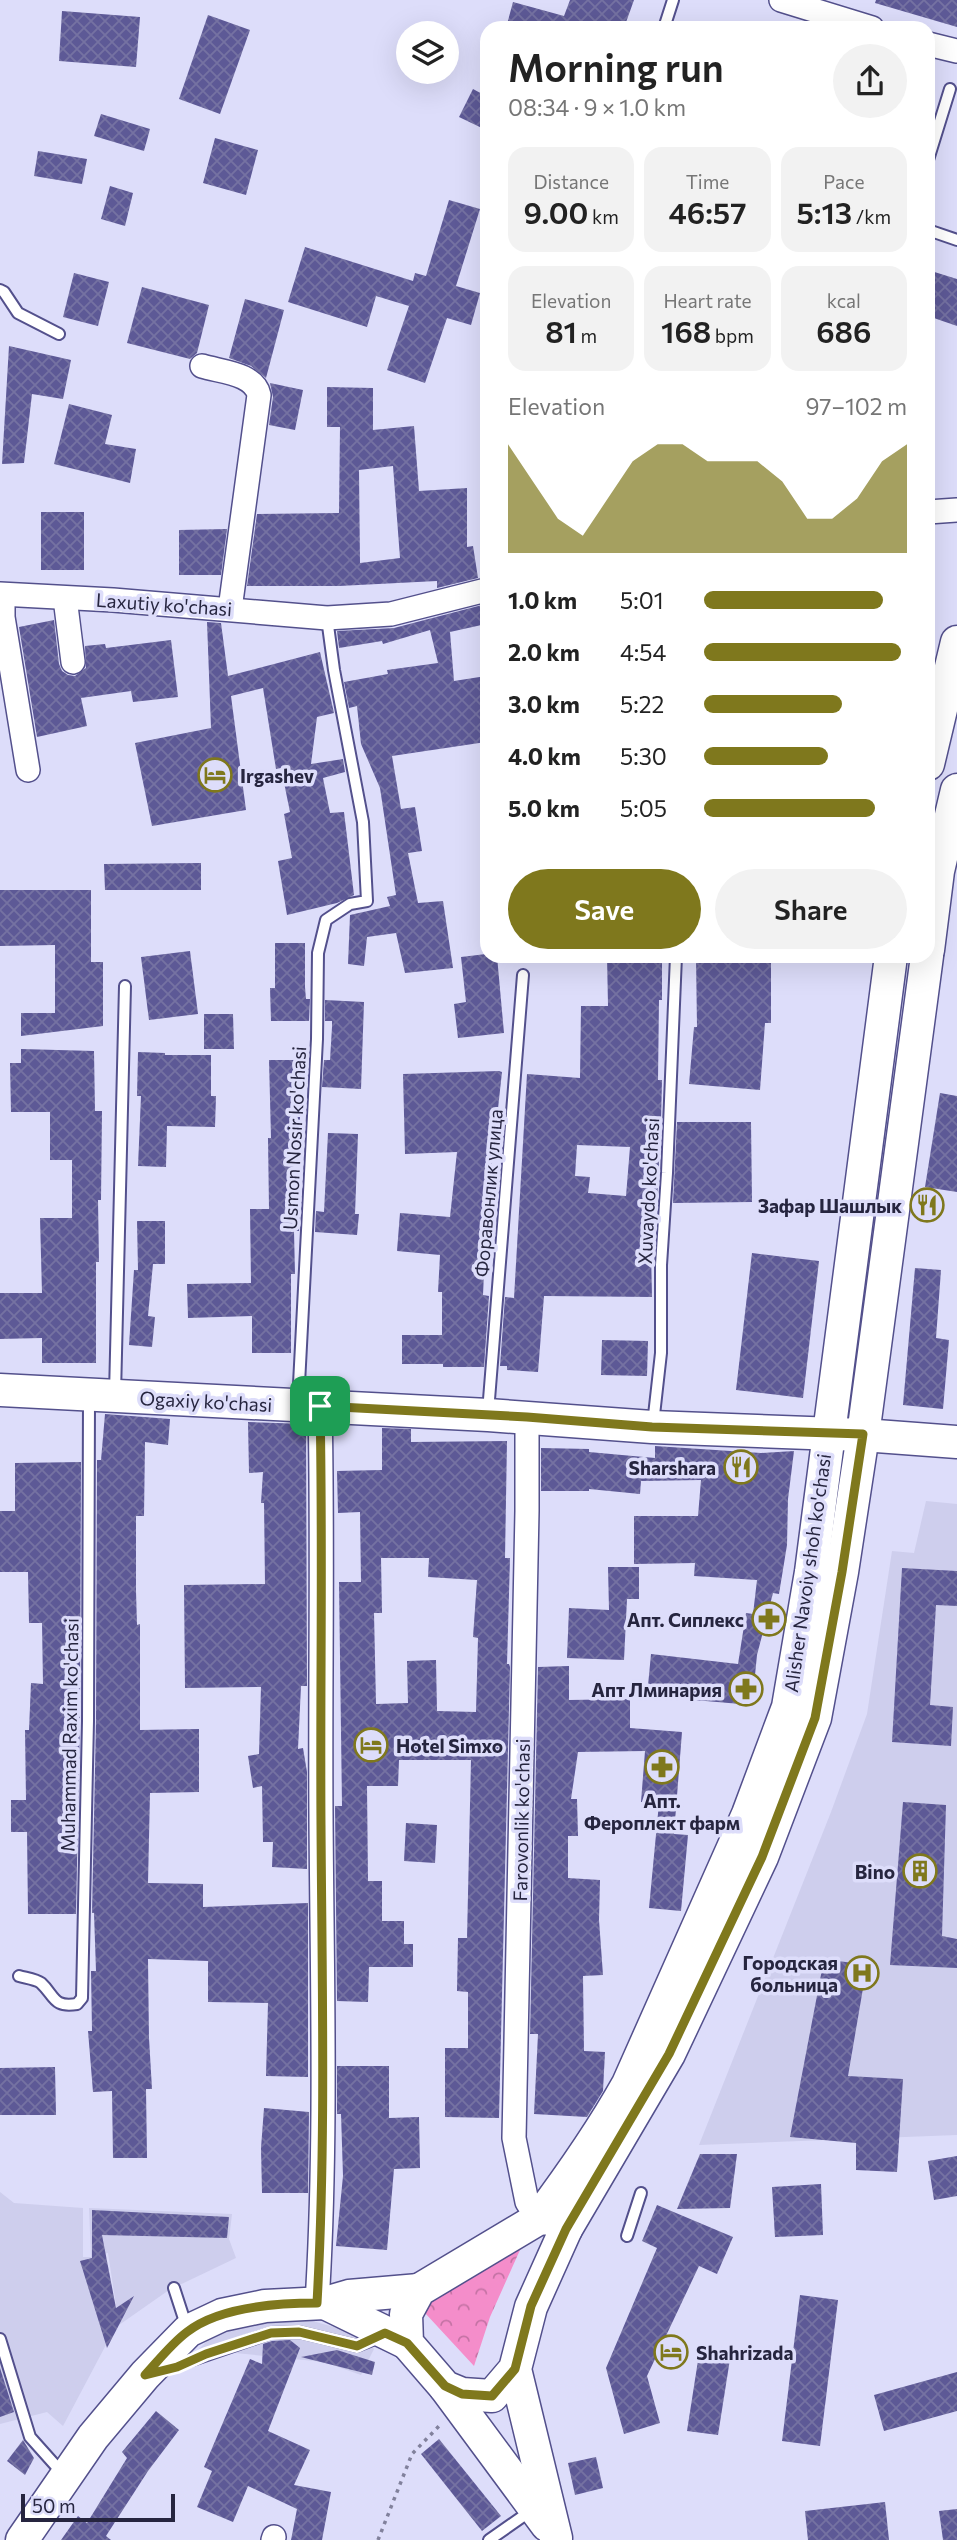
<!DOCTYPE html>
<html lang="en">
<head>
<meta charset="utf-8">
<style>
  body { margin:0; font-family:Commissioner,sans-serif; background:#f2f2f2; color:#222; height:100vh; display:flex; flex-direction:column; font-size:26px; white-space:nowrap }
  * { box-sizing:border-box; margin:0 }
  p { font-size:23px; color:#767676 }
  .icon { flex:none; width:38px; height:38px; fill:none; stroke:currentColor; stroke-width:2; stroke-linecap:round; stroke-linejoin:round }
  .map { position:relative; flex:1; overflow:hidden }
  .panel { position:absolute; left:480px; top:21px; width:455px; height:942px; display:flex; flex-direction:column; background:#fff; border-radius:21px; box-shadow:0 7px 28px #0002 }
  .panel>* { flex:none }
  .tools { position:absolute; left:396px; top:21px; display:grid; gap:14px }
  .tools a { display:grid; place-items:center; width:63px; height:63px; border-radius:50%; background:#fff; box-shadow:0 7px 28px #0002; font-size:35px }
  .scale { position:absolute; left:21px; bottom:18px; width:154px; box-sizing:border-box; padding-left:7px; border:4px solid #26253f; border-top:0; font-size:19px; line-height:24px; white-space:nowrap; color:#26253f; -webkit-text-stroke:5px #ddddfa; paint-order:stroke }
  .pin { position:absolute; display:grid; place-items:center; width:60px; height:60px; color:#fff; margin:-30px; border-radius:14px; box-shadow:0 4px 10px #0006 }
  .round { display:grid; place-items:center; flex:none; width:74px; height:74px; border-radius:37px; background:#f2f2f2 }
  .overview { display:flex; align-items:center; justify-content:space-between; height:119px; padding:0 28px }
  h1 { font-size:38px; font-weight:600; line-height:52px }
  .metrics { display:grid; grid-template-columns:repeat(3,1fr); gap:10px; height:119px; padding:7px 28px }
  .metrics div { display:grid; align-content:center; border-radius:18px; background:#f2f2f2; text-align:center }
  .metrics b { font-size:30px; font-weight:600 }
  .metrics small { font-size:19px; font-weight:400 }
  .metrics p { font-size:19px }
  .chart { height:196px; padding:14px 28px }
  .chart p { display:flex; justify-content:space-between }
  .chart svg { width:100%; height:126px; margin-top:7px; fill:#7f781d; opacity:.7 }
  .cta { display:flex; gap:14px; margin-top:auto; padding:14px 28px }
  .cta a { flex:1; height:80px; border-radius:42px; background:#7f781d; color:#fff; font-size:28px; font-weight:600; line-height:80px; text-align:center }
  .cta a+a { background:#f2f2f2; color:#222 }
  ul { padding:0 28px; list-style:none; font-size:23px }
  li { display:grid; grid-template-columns:112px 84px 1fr; align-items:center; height:52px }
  li i { height:18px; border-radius:9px; background:#7f781d }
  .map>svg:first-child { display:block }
  .built { fill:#ceceed }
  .park { fill:url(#park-crowns) }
  .building { fill:url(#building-cross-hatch); fill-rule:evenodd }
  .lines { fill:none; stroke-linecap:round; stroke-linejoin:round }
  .lane-casing { stroke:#53508c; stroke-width:14 }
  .street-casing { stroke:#53508c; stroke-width:26 }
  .secondary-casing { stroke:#53508c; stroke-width:35 }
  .path { stroke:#81819c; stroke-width:3.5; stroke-dasharray:3.5 5; stroke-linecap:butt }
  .lane { stroke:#fff; stroke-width:10 }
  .street { stroke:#fff; stroke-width:23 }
  .secondary { stroke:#fff; stroke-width:32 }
  .route-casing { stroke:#fff; stroke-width:14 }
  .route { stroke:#7f781d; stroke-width:9 }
  .labels { text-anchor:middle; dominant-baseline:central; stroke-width:7; stroke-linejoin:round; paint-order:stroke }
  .street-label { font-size:19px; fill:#26253f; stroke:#ddddfa }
  .poi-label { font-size:19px; font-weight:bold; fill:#26253f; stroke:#ddddfa; text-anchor:end }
</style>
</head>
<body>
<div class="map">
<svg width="957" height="2540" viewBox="0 0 957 2540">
  <defs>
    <pattern id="park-crowns" width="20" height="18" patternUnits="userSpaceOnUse" patternTransform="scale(1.75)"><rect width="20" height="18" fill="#f48dca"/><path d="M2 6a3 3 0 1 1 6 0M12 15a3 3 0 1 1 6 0" fill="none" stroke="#c573a5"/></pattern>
    <pattern id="building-cross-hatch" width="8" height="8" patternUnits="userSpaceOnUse" patternTransform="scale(1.75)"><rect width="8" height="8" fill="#5d5996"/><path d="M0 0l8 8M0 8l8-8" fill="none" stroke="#7572a2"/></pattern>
  </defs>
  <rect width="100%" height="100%" fill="#ddddfa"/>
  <!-- built -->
  <g class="built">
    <path d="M926,1501L957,1504V2135L699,2145L831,1812L867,1714L892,1551L914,1553Z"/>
    <path d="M0,2192L14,2203L83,2208V2257H91L89,2208L232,2214L229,2239L236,2258L169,2290L119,2325L108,2253L91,2256L104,2257L116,2326L63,2426L47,2412L0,2424Z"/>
    <path d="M288,2314L362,2335L374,2349L361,2375L324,2362L235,2353L180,2368L213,2335L243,2317Z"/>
  </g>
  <!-- park -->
  <path class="park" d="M524,2241L490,2317L474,2366L425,2313L426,2302Z"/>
  <!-- building -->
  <g class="building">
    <path d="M570,0H634L624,28H506L513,2L564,16Z"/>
    <path d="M876,0H957V27L875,3Z"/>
    <path d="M62,11L140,17L136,67L59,61Z"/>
    <path d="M208,15L250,30L220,114L179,99Z"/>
    <path d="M473,89L486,96V130L459,117Z"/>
    <path d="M101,114L150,129L144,151L94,136Z"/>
    <path d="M215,138L258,150L246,195L203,183Z"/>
    <path d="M38,151L87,159L82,184L34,176Z"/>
    <path d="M110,186L133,193L125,226L101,219Z"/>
    <path d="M449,200L480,209L456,286L480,293L471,325L447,318L425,383L387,370L409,306L376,296L367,327L288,302L305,247L413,281L415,273L426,276Z"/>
    <path d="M928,270L957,279V326L928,316Z"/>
    <path d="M74,273L109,282L98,326L63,317Z"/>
    <path d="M142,287L209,305L197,353L190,359L127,343Z"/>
    <path d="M245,299L284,310L266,378L251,366L229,358Z"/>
    <path d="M9,346L71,360L63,399L32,394L24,463L2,464Z"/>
    <path d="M270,383L303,390L295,430L269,425L273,397Z"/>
    <path d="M327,387L373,388V430L414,426L419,491L467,488V547L473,546L478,578L437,588V581L339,586H247L257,514L339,513L340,427H327ZM393,466L400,558L360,563L359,470Z"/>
    <path d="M69,404L112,415L105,444L136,449L130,483L54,464Z"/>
    <rect x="41" y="512" width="43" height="58"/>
    <path d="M227,529L221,575H179V530Z"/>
    <path d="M486,604V624L450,632L454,681L486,676V742L392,756L401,809L415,807L422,851L408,853L418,903L443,901L453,968L405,973L396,933L367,937L364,966L348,964L350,915L390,906L387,897L396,895L380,788L361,744L357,706L349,708L344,682L388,674L387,670L438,663L430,630L383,644L382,641L339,648L337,631L394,628Z"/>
    <path d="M54,620L59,664L62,671L68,675L75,676L86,668L85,646L105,644L106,648L171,640L178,697L133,702L131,691L81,698L87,726L37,737L19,627Z"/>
    <path d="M207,622L221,623L228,676L320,652L334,713L317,717L311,764L343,759L345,772L323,778L330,813L344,812L354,895L337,903L287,915L278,861L292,858L284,814L290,812L281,768L276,769L263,688L231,696L246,810L152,826L135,743L211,728Z"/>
    <path d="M201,863V890H105L104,864Z"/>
    <path d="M0,890H91V962H103V1026L21,1036V1013H55V945L0,946Z"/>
    <path d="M275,943H305V987L306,999H310L309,1021H271L270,988H275Z"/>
    <path d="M190,951L198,1014L149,1020L141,957Z"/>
    <path d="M486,954L497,956L504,1033L458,1038L454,1004L466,1002L461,957Z"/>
    <path d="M607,956H662V1000H659L658,1080H662L661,1122L657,1203H654L651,1251L652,1297L544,1296L538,1372L507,1370V1366H500L505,1297L514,1298L527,1074L580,1078L581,1006H608ZM577,1145L630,1147L626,1196L588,1193L590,1177L575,1176Z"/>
    <path d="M696,956H771V1023H765L760,1090L689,1084L694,1027H697Z"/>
    <path d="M325,1000L364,1002L361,1089L322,1087L324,1060H330L332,1027V1021H325Z"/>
    <path d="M204,1014H233L234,1049H204Z"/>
    <path d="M21,1049L94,1051L95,1111H102L101,1200H98L99,1262H96V1363H42V1338L0,1339V1293H42L40,1218H72V1160H50V1112H11L10,1063H21Z"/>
    <path d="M138,1052L165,1053V1055H211V1096H216L215,1127L167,1126L166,1167L138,1166L141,1096H137Z"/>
    <path d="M269,1060H308L307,1086H304V1089H300V1130H293L294,1209L300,1210L299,1231H294L295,1274H291V1353H252V1316L188,1318L187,1284L251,1283L250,1209H269L268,1138H271Z"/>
    <path d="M499,1071L502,1072L487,1209L483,1295L489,1296L484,1367H443V1364H402V1335H442V1292H438L440,1255L397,1251L400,1213L450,1217L457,1152L405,1154L403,1074Z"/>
    <path d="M940,1093L957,1096V1192L925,1187Z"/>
    <path d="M677,1122H751L752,1202L673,1203Z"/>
    <path d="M328,1133L358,1134L355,1214H359L357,1235L315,1232L316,1211L324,1212Z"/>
    <path d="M137,1221H165V1264H153L148,1316L155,1317L152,1347L129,1345L134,1270H138Z"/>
    <path d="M752,1253L819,1261L803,1398L736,1390Z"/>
    <path d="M915,1268L941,1270L936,1338L949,1340L943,1409L903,1405Z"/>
    <path d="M602,1340L648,1341L647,1376L601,1375Z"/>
    <path d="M105,1414L170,1419L168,1445L145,1442L144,1516H136V1591L137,1625L140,1624V1730L199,1729V1792L150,1793L148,1883L203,1884V1907L308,1903V2077L266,2076L268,2003L208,2002V1961L148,1959L149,2038L152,2089H146L147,2158H113L112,2091L93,2092L88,2031H92L91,1971H96L94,1913H92L96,1721L97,1460H101Z"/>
    <path d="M248,1422L306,1424L307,1686H301L298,1749L303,1748L307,1772V1869L272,1867L273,1842H263L262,1786L253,1788L248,1756L259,1754L261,1687L185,1688L184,1585L265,1584L264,1503H261L263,1472L249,1473Z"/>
    <path d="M382,1428L411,1429V1442L507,1441L505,1558H510L507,1664H509L510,1667L499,2118L445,2117V2048H468V1992L457,1991L458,1938H467L471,1760H399L398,1786H367L368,1881H382V1921H404V1944H413V1967H369L368,2002L337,2001L335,1806H342L339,1582H361L360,1512L338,1513L337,1471L382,1470ZM381,1558H429L428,1577L477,1580L473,1637L478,1638L476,1712L437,1711L436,1660L407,1661L408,1703L376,1704L374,1613H382Z"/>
    <path d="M655,1446L761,1453L794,1451L788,1499L787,1545L779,1594L773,1593L757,1655L752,1705L647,1696L651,1654L738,1664L746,1613L753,1614L757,1580L694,1576L695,1563L634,1564V1516H698L701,1480L641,1481L640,1494L589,1489V1491H541V1448L589,1449V1452L655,1458Z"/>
    <path d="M81,1462L80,1721L76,1914H28L27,1832H11V1800H26L25,1730H29L31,1683L43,1684L42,1623H29L28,1572H0V1511H15V1463Z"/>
    <path d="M608,1567H639V1599H627L624,1660L567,1658L569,1608L609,1610Z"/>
    <path d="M902,1568L957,1571V1606L936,1605L930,1705L953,1707L951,1746L892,1742Z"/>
    <path d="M569,1666V1700L630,1699V1728L682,1732L674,1834L688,1835L681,1911L649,1908L659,1803L641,1802L645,1751L578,1752L571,1799H577L578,1836H568V1878L600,1880L599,1920L603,1975L583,1976L584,2051L605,2052L603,2091L587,2117L534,2114L538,2034H530L538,1667Z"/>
    <path d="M903,1802L946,1805L942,1936L957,1939V1968L890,1965Z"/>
    <path d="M406,1823L437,1825L435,1863L404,1861Z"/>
    <path d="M824,1959L867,1965L848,2076L903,2079L897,2172L856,2170V2143L790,2137Z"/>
    <path d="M337,2066H389V2118L419,2117L420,2168L394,2169L387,2250L336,2246L343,2176L341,2114H337Z"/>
    <path d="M55,2067L56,2115H0V2068Z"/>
    <path d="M264,2108L309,2112L308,2193H262L261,2148Z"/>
    <path d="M700,2154H737L730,2208L677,2209Z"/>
    <path d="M957,2156V2196L934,2200L928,2161Z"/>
    <path d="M821,2184L823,2235L775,2237L772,2187Z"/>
    <path d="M657,2205L733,2237L717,2274L699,2266L647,2376L660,2423L624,2434L606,2368L657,2248L642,2241Z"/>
    <path d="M92,2210L229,2217L227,2238L102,2235L116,2308L134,2296L107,2348L80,2261L92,2258Z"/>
    <path d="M800,2295L838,2300L820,2446L782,2441Z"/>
    <path d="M290,2340L300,2348L268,2431L310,2450L294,2485L331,2492L322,2540H291L297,2509L248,2486L233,2522L197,2507L212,2471L204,2467L250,2359L262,2364L263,2344L272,2341Z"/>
    <path d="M337,2350L375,2362L372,2375L301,2357Z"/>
    <path d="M699,2354L730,2359L718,2435L687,2431Z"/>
    <path d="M0,2368L14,2412L0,2417Z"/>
    <path d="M957,2372V2411L884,2431L874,2395Z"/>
    <path d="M156,2411L179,2430L148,2471L106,2536L111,2540H61L78,2516L87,2523L127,2458L122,2452Z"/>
    <path d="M439,2439L501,2516L482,2531L421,2454Z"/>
    <path d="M23,2440L34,2458L25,2475L7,2461Z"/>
    <path d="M596,2457L603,2488L575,2495L568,2463Z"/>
    <path d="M885,2502L889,2540H808L805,2511Z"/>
    <path d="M957,2509V2540H943L939,2511Z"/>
  </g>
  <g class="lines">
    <defs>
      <g id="lane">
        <path d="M664,28L673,0"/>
        <path d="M928,160L950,89"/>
        <path d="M928,230L957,240"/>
        <path d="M0,290L4,292L18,313L59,334"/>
        <path d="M115,1394L125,986"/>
        <path d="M298,1403L317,1039L318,953L326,920L350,904L367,901L363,822L334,670L327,618"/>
        <path d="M488,1412L523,975"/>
        <path d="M653,1424L661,1353V1265L667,1173L676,956"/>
        <path d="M19,1976C26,1978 36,1979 41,1983C55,1996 53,2008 77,2004L82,1998L88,1721L89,1399"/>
        <path d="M627,2236L641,2193"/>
        <path d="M174,2288L187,2328"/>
        <path d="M0,2339L30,2437L64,2475"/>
        <path d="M161,2371L271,2333L299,2332L357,2346L380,2337"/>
        <path d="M489,2540L532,2510"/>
      </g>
      <g id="street">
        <path d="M781,0L872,28"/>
        <path d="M928,44L957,51"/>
        <path d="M202,366C221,372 254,373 259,395L230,609"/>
        <path d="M928,512L957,510"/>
        <path d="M0,594L113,600L327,618L391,614L486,590"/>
        <path d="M3,595V617L28,770"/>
        <path d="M65,598L73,662"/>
        <path d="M527,1417V1511L514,2138L527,2202L538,2219"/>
        <path d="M317,2303C327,2141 322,1977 321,1815C320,1678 323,1542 320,1406"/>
        <path d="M273,2540L274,2537"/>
      </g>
      <g id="secondary">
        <path d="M928,764L957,642"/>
        <path d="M928,950L938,871L957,790"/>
        <path d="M0,1390L488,1415L652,1427L863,1435L957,1442"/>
        <path d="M538,2219C571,2175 601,2132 628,2084L748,1814L788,1707L811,1572L891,956"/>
        <path d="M566,2229L669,2054L762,1857L815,1718L842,1572L863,1435L927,956"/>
        <path d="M325,2303L407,2343"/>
        <path d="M515,2369L492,2396L462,2394L445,2387L407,2343L406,2314L419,2290L538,2219L558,2217L566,2229L531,2307L515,2369L556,2538"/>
        <path d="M445,2387L547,2525"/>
        <path d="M22,2540L93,2437L145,2375L188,2331L222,2315L265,2306L325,2303L349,2296L419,2290"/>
      </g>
    </defs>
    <!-- lane casing -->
    <use href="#lane" class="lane-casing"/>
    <!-- street casing -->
    <use href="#street" class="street-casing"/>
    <!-- secondary casing -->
    <use href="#secondary" class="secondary-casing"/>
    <!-- path -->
    <path class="path" d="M378,2540L412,2454L441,2424"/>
    <!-- lane -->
    <use href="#lane" class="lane"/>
    <!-- street -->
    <use href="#street" class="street"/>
    <!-- secondary -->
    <use href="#secondary" class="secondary"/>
  </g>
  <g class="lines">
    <defs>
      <path id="route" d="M320,1406L527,1417L652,1427L863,1434L842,1572L815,1718L762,1857L669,2054L566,2229L531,2306L515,2369L492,2396L462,2394L445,2386L407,2343L385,2333L357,2346L299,2332L271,2333L206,2354L177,2367L145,2375C158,2361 171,2344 187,2332C219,2307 278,2303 317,2303C326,2144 322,1984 321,1825C320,1685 323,1546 320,1406Z"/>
    </defs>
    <!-- route casing -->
    <use href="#route" class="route-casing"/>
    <!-- route -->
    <use href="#route" class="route"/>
  </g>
  <!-- icons -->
  <defs>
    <symbol id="hotel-ring" viewBox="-11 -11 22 22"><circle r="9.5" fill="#ddddfa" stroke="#7f781d" stroke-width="1.5"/><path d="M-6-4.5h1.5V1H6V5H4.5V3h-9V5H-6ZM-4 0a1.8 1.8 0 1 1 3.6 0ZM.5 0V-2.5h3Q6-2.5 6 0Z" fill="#7f781d"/></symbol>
    <symbol id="restaurant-ring" viewBox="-11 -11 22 22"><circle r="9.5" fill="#ddddfa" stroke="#7f781d" stroke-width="1.5"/><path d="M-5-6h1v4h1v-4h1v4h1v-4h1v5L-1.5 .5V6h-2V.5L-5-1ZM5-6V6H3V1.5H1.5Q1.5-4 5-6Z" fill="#7f781d"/></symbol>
    <symbol id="pharmacy-ring" viewBox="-11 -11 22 22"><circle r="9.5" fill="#ddddfa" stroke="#7f781d" stroke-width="1.5"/><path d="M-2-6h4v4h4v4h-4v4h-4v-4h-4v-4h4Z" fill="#7f781d"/></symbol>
    <symbol id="building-ring" viewBox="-11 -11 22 22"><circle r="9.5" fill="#ddddfa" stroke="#7f781d" stroke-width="1.5"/><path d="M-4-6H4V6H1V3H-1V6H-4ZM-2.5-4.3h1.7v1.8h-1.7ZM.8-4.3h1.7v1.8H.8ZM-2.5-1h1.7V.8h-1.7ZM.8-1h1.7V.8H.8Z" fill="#7f781d"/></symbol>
    <symbol id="hospital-ring" viewBox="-11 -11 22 22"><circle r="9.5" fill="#ddddfa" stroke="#7f781d" stroke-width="1.5"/><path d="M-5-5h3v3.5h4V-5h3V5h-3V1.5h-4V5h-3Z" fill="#7f781d"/></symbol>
  </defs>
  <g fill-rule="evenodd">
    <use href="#hotel-ring" x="196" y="756" width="38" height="38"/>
    <use href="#restaurant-ring" x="908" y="1186" width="38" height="38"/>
    <use href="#restaurant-ring" x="722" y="1448" width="38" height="38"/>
    <use href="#pharmacy-ring" x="750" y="1600" width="38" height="38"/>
    <use href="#pharmacy-ring" x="727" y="1670" width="38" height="38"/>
    <use href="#hotel-ring" x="352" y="1726" width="38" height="38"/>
    <use href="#pharmacy-ring" x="643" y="1748" width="38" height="38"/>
    <use href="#building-ring" x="901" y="1852" width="38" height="38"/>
    <use href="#hospital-ring" x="843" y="1954" width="38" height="38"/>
    <use href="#hotel-ring" x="652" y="2333" width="38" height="38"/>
  </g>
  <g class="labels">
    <!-- street labels -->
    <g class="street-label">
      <text transform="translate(164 604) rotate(4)">Laxutiy ko'chasi</text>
      <text transform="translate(294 1138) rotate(-87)">Usmon Nosir ko'chasi</text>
      <text transform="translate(648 1191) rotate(-87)">Xuvaydo ko'chasi</text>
      <text transform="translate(488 1193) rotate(-85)">Форавонлик улица</text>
      <text transform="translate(206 1401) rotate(3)">Ogaxiy ko'chasi</text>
      <text transform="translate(807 1573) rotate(-82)">Alisher Navoiy shoh ko'chasi</text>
      <text transform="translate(69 1735) rotate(-89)">Muhammad Raxim ko'chasi</text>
      <text transform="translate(521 1820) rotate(-89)">Farovonlik ko'chasi</text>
    </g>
    <!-- poi labels -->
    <g class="poi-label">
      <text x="240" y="775" text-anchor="start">Irgashev</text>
      <text x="902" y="1205">Зафар Шашлык</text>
      <text x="716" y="1467">Sharshara</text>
      <text x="744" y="1619">Апт. Сиплекс</text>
      <text x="722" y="1689">Апт Лминария</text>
      <text x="396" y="1745" text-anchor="start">Hotel Simxo</text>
      <text x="662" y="1800" text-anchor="middle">Апт.<tspan x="662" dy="22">Фероплект фарм</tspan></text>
      <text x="895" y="1871">Bino</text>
      <text x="838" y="1962">Городская<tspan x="838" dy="22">больница</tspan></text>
      <text x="696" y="2352" text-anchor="start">Shahrizada</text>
    </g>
  </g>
</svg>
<div class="tools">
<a><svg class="icon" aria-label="layers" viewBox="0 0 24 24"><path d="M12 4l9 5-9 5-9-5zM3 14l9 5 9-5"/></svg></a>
</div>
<div class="scale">50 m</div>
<div class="pin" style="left:320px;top:1406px;background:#1e9e55"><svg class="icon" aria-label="arrive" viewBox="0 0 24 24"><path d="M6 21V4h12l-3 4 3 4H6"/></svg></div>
<section class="panel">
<div class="overview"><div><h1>Morning run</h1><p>08:34 · 9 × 1.0 km</p></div><a class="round"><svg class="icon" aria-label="share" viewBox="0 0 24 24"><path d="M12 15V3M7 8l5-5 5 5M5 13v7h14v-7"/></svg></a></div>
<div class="metrics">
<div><p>Distance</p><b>9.00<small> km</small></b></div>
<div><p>Time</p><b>46:57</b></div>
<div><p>Pace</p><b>5:13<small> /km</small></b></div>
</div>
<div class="metrics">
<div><p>Elevation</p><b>81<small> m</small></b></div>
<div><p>Heart rate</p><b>168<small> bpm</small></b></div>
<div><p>kcal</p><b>686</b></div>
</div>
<div class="chart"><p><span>Elevation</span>97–102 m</p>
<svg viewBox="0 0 160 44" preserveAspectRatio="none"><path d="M0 44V6L10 19L20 32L30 38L40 25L50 12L60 6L70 6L80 12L90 12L100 12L110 19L120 32L130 32L140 25L150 12L160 6V44z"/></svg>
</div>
<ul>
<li><b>1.0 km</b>5:01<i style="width:88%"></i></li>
<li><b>2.0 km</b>4:54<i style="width:97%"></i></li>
<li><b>3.0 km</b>5:22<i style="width:68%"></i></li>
<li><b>4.0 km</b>5:30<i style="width:61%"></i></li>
<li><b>5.0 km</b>5:05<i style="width:84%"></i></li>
</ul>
<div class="cta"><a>Save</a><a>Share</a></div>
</section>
</div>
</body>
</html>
